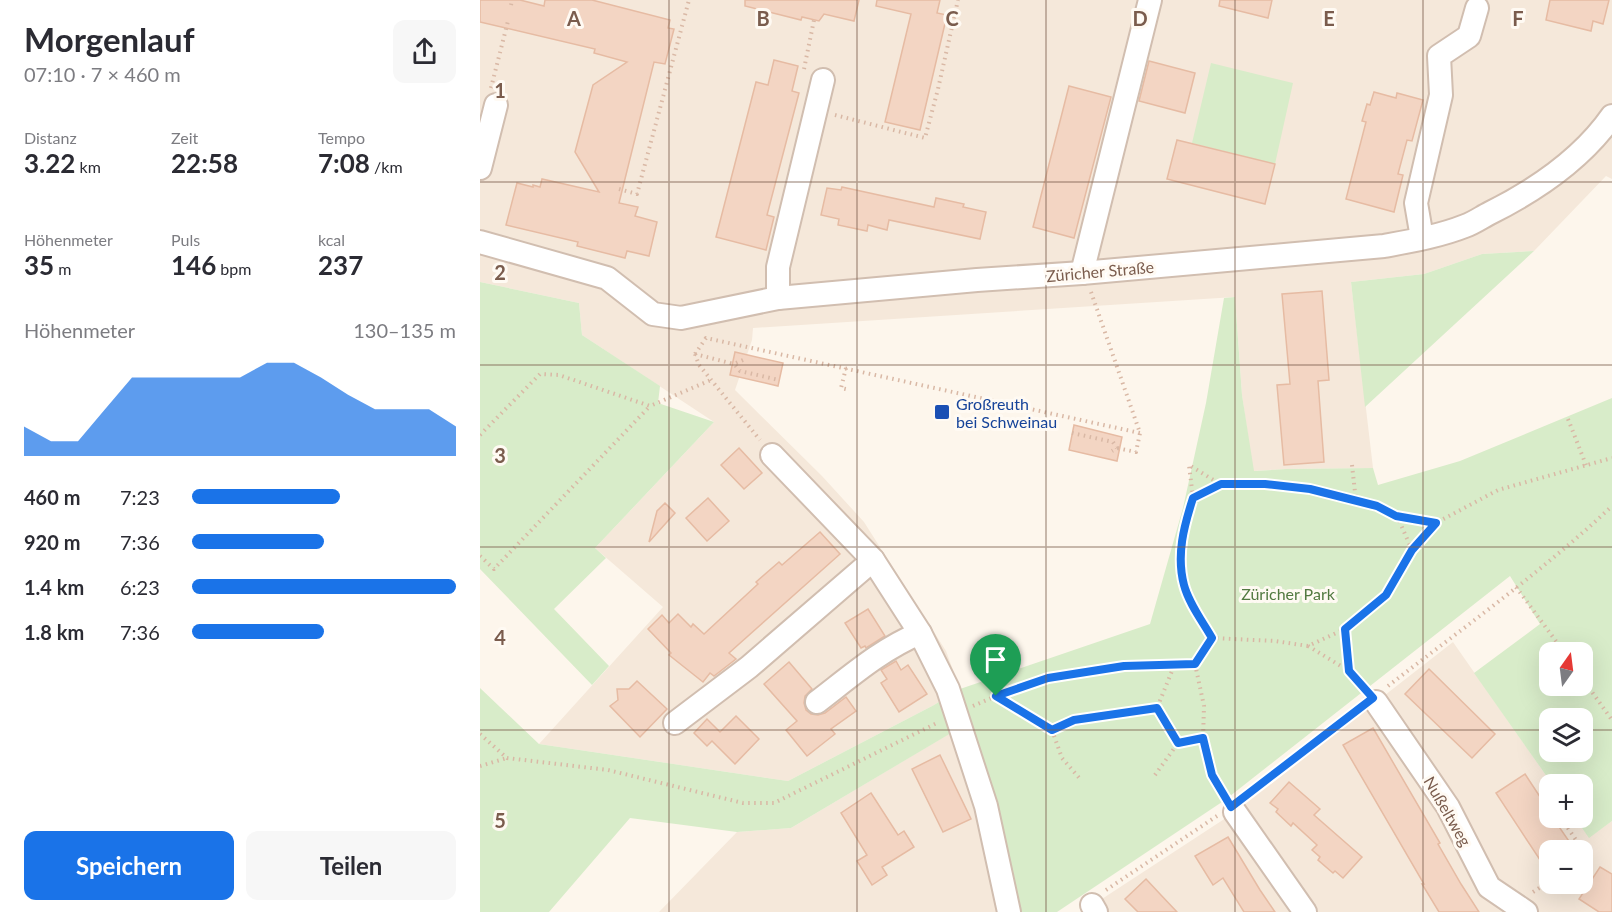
<!DOCTYPE html>
<html lang="de">
<head>
<meta charset="utf-8">
<style>
  body { margin:0; font-family:Lato,sans-serif; background:#f7f7f7; color:#2b2b33; height:100vh; display:flex; flex-direction:column; font-size:22px; white-space:nowrap }
  * { box-sizing:border-box; margin:0 }
  p { font-size:20px; color:#7c7c81 }
  .icon { flex:none; width:33px; height:33px; fill:none; stroke:currentColor; stroke-width:2; stroke-linecap:round; stroke-linejoin:round }
  .map { position:relative; flex:1; overflow:hidden }
  .side { display:flex; flex-direction:column; background:#fff; width:480px }
  .side>* { flex:none }
  .needle { width:39px; rotate:14deg }
  .fabs { position:absolute; left:1059px; top:642px; display:grid; gap:12px }
  .fabs a { display:grid; place-items:center; width:54px; height:54px; border-radius:12px; background:#fff; box-shadow:0 6px 24px #0002; font-size:30px }
  .pin { position:absolute; display:grid; place-items:center; width:51px; height:51px; color:#fff; margin:-62px -26px; border-radius:50% 50% 50% 0; rotate:-45deg; box-shadow:0 0 6px #0007 }
  .pin .icon { rotate:45deg }
  .round { display:grid; place-items:center; flex:none; width:63px; height:63px; border-radius:12px; background:#f7f7f7 }
  .summary { display:flex; align-items:center; justify-content:space-between; height:102px; padding:0 24px }
  h1 { font-size:33px; font-weight:700; line-height:45px }
  .metrics { display:grid; grid-template-columns:repeat(3,1fr); gap:9px; height:102px; padding:6px 24px }
  .metrics div { display:grid; align-content:center }
  .metrics b { font-size:26px; font-weight:700 }
  .metrics small { font-size:16px; font-weight:400 }
  .metrics p { font-size:16px }
  .chart { height:168px; padding:12px 24px }
  .chart p { display:flex; justify-content:space-between }
  .chart svg { width:100%; height:108px; margin-top:6px; fill:#1a73e8; opacity:.7 }
  .primary-button { display:flex; gap:12px; margin-top:auto; padding:12px 24px }
  .primary-button a { flex:1; height:69px; border-radius:12px; background:#1a73e8; color:#fff; font-size:24px; font-weight:700; line-height:69px; text-align:center }
  .primary-button a+a { background:#f7f7f7; color:#2b2b33 }
  ul { padding:0 24px; list-style:none; font-size:20px }
  li { display:grid; grid-template-columns:96px 72px 1fr; align-items:center; height:45px }
  li i { height:15px; border-radius:8px; background:#1a73e8 }
  main { display:flex; flex:1; min-height:0 }
  .map>svg:first-child { display:block }
  .residential { fill:#f5e8da; fill-rule:evenodd }
  .green { fill:#d8ecc9; fill-rule:evenodd }
  .building { fill:#f3d5c3; stroke:#e6bba3; stroke-width:1.5 }
  .lines { fill:none; stroke-linecap:round; stroke-linejoin:round }
  .minor-casing { stroke:#d1beb0; stroke-width:26 }
  .path { stroke:#d9b8a5; stroke-width:4; stroke-dasharray:1.5 4.5; stroke-linecap:butt }
  .minor { stroke:#fff; stroke-width:22 }
  .route-casing { stroke:#fff; stroke-width:12 }
  .route { stroke:#1a73e8; stroke-width:8 }
  .grid { fill:none; stroke:#7a5c4d; stroke-width:1.5; stroke-opacity:0.55 }
  .transit-dot { fill:#1a4fb4; stroke:#fffaf3; stroke-width:2 }
  .labels { text-anchor:middle; dominant-baseline:central; stroke-width:6; stroke-linejoin:round; paint-order:stroke }
  .street-label { font-size:16px; fill:#7a5c4d; stroke:#fffaf3 }
  .transit-label { font-size:16px; fill:#164399; stroke:#fffaf3; text-anchor:start }
  .park-label { font-size:16px; fill:#537a41; stroke:#fffaf3 }
  .grid-label { font-size:20px; text-anchor:middle; font-weight:bold; fill:#7a5c4d; stroke:#fffaf3; stroke-width:6; stroke-linejoin:round; paint-order:stroke }
</style>
</head>
<body>
<main>
<section class="side">
<div class="summary"><div><h1>Morgenlauf</h1><p>07:10 · 7 × 460 m</p></div><a class="round"><svg class="icon" aria-label="share" viewBox="0 0 24 24"><path d="M12 15V3M7 8l5-5 5 5M5 13v7h14v-7"/></svg></a></div>
<div class="metrics">
<div><p>Distanz</p><b>3.22<small> km</small></b></div>
<div><p>Zeit</p><b>22:58</b></div>
<div><p>Tempo</p><b>7:08<small> /km</small></b></div>
</div>
<div class="metrics">
<div><p>Höhenmeter</p><b>35<small> m</small></b></div>
<div><p>Puls</p><b>146<small> bpm</small></b></div>
<div><p>kcal</p><b>237</b></div>
</div>
<div class="chart"><p><span>Höhenmeter</span>130–135 m</p>
<svg viewBox="0 0 160 44" preserveAspectRatio="none"><path d="M0 44V32L10 38L20 38L30 25L40 12L50 12L60 12L70 12L80 12L90 6L100 6L110 12L120 19L130 25L140 25L150 25L160 32V44z"/></svg>
</div>
<ul>
<li><b>460 m</b>7:23<i style="width:56%"></i></li>
<li><b>920 m</b>7:36<i style="width:50%"></i></li>
<li><b>1.4 km</b>6:23<i style="width:100%"></i></li>
<li><b>1.8 km</b>7:36<i style="width:50%"></i></li>
</ul>
<div class="primary-button"><a>Speichern</a><a>Teilen</a></div>
</section>
<div class="map">
<svg width="1132" height="912" viewBox="0 0 1132 912">
  <rect width="100%" height="100%" fill="#fdf6ec"/>
  <!-- residential -->
  <g class="residential">
    <path d="M0,0H1132V179L1126,176L1054,251L1002,254L944,274L871,282L893,468L806,469L773,471L762,395L755,297L273,328L272,340L255,390L342,476L384,522L466,651L480,689L454,705L308,781L59,744L183,607L115,548L234,422L102,335L99,303L0,282Z"/>
    <path d="M973,642L1072,784H1070V818H1095L1109,837L1132,821V912H602L755,812ZM1070,850H1102V884H1070Z"/>
    <path d="M489,722L540,912H179L257,832L311,828Z"/>
  </g>
  <!-- green -->
  <g class="green">
    <path d="M731,63L813,83L795,164L712,143Z"/>
    <path d="M1054,251L885,407L871,282L944,274L1002,254Z"/>
    <path d="M0,282L99,303L102,335L180,386L178,403L234,422L115,548L126,558L74,609L129,666L112,685L0,569Z"/>
    <path d="M755,297L762,395L774,471L806,469L893,468L898,485L980,461L1132,398V821L1109,838L1095,818H1102V784H1072L994,673L1060,624L1030,576L745,800L577,912H540L488,723L311,828L257,832L150,818L69,912H0V688L59,744L308,781L454,705L480,689L670,624L703,508L726,403L744,298ZM1070,652H1102V686H1070ZM1070,718H1102V752H1070Z"/>
  </g>
  <!-- building -->
  <g class="building">
    <path d="M0,0H40L64,6L65,0H112L190,20L188,28L194,29L185,64L174,62L139,203L158,207L155,216L177,222L169,256L147,251L145,258L97,246L98,242L26,225L37,183L53,187V185L60,187L62,179L119,192L95,152L113,85L147,62L114,53L115,49L0,22Z"/>
    <path d="M265,0H379L374,21L344,14L339,21L322,17L321,20L265,6Z"/>
    <path d="M397,0H460L457,13L467,15L440,130L405,122L431,14L396,6Z"/>
    <path d="M740,0H792L788,18L739,6Z"/>
    <path d="M1070,0H1129L1123,24L1113,21L1111,31L1066,20Z"/>
    <path d="M294,60L318,66L312,91L319,93L287,215L294,217L286,250L236,237L276,82L288,85Z"/>
    <path d="M669,61L715,73L705,113L659,101Z"/>
    <path d="M589,86L631,97L594,238L553,227Z"/>
    <path d="M894,92L916,98L917,93L943,100L932,141L927,140L918,174L923,175L914,212L866,199L886,122L882,121L887,104L890,105Z"/>
    <path d="M697,140L795,164L785,204L687,179Z"/>
    <path d="M362,187L454,207L456,198L484,204L483,207L506,212L500,239L409,220L407,230L388,225L387,231L358,225L359,219L341,215L347,188L361,190Z"/>
    <path d="M842,291L849,380L838,381L844,462L804,465L797,385L810,384L802,294Z"/>
    <path d="M255,352L303,363L298,386L250,375Z"/>
    <path d="M594,425L642,437L637,461L589,450Z"/>
    <path d="M259,448L282,473L264,489L241,465Z"/>
    <path d="M228,498L249,521L227,541L206,518Z"/>
    <path d="M185,503L195,513L169,542L177,511Z"/>
    <path d="M340,532L360,554L249,653L256,659L234,676L230,673L223,682L189,655L191,653L168,629L182,615L189,623L198,614L211,627L213,624L224,634L278,584L276,582L299,562L302,565Z"/>
    <path d="M388,609L405,636L386,648L385,646L381,648L365,623Z"/>
    <path d="M416,661L421,670L428,665L447,694L419,712L401,683L407,679L401,670Z"/>
    <path d="M309,662L332,689L325,696L324,703L326,710L331,714L338,715L345,713L366,697L376,711L351,729L355,734L327,756L306,730L317,721L284,684Z"/>
    <path d="M949,669L1015,734L992,758L925,694Z"/>
    <path d="M157,681L187,709L160,737L130,706L138,700L137,689H149Z"/>
    <path d="M256,716L279,739L255,764L232,741L227,746L214,733L227,719L240,732Z"/>
    <path d="M893,728L960,843L958,844L981,884L999,912H959L942,884H944L863,745Z"/>
    <path d="M460,755L491,819L463,832L432,769Z"/>
    <path d="M1045,774L1070,812V818H1073L1095,850H1070V875L1016,793Z"/>
    <path d="M809,782L840,809L834,815L882,857L863,878L855,871L853,873L838,860L840,857L832,850L837,845L813,823L811,826L796,812L798,809L790,803Z"/>
    <path d="M391,793L418,835L424,831L434,847L402,867L407,875L392,885L377,861L387,855L361,813Z"/>
    <path d="M748,837L780,890L795,912H764L743,878L733,885L715,856Z"/>
    <path d="M1120,867L1132,874V912H1119L1099,899Z"/>
    <path d="M666,879L680,894L697,912H658L645,899Z"/>
  </g>
  <g class="lines">
    <defs>
      <g id="minor">
        <path d="M0,168L16,105"/>
        <path d="M942,238L936,203L961,95L959,56L989,36L997,8"/>
        <path d="M0,242L127,278L173,314L201,318L298,298L497,280L602,273L904,246C931,241 960,236 985,226C994,223 1002,217 1010,213C1056,190 1102,159 1132,116"/>
        <path d="M602,273L670,0"/>
        <path d="M298,298V267L343,80"/>
        <path d="M292,455L393,560L440,633L468,689L506,806L529,912"/>
        <path d="M337,702C371,676 400,650 440,633"/>
        <path d="M896,702L968,807L1009,887L1046,912"/>
        <path d="M195,723L269,667L393,560"/>
        <path d="M755,812L825,912"/>
        <path d="M612,905L616,912"/>
      </g>
    </defs>
    <!-- minor casing -->
    <use href="#minor" class="minor-casing"/>
    <!-- path -->
    <g class="path">
      <path d="M31,5L32,0"/>
      <path d="M324,69L334,20"/>
      <path d="M11,88L28,21"/>
      <path d="M355,115L445,138L458,89L478,0"/>
      <path d="M139,189L157,194L209,0"/>
      <path d="M611,292L660,433L656,452L637,448"/>
      <path d="M215,354L226,338L660,433"/>
      <path d="M215,354L219,365L280,440"/>
      <path d="M215,354L254,364"/>
      <path d="M263,360L254,364L260,371L299,380"/>
      <path d="M366,368L361,388L370,390"/>
      <path d="M1088,419L1106,465"/>
      <path d="M592,433L633,442L637,448L632,451"/>
      <path d="M0,435L60,374L79,375L170,406L231,380"/>
      <path d="M872,465L876,501"/>
      <path d="M713,498L709,465L740,484"/>
      <path d="M932,550L917,516L956,523"/>
      <path d="M0,556L14,569L170,406"/>
      <path d="M1036,587L1084,652"/>
      <path d="M865,629L869,670"/>
      <path d="M732,638C722,622 709,604 704,585C696,555 704,526 713,498L741,484H785L830,489L897,506L917,516"/>
      <path d="M828,646L869,671L884,688"/>
      <path d="M715,664L724,706L723,738L733,775L745,797"/>
      <path d="M1102,678L1132,720"/>
      <path d="M908,686C983,628 1063,571 1132,506"/>
      <path d="M517,696L572,730L594,720L677,708L694,666"/>
      <path d="M493,706L516,696L568,678L644,666L715,664L732,638L795,641L828,646L865,629L906,595L932,550L956,523L1018,490L1132,458"/>
      <path d="M677,708L698,743"/>
      <path d="M572,730L582,758L601,780"/>
      <path d="M0,734L27,758L128,770L263,803H294L459,722"/>
      <path d="M0,766L27,758"/>
      <path d="M675,775L698,743L723,738"/>
      <path d="M765,796L878,709"/>
      <path d="M1069,800L1070,801"/>
      <path d="M1081,818L1107,856L1102,859"/>
      <path d="M626,890L737,816"/>
      <path d="M1053,892L1070,881"/>
    </g>
    <!-- minor -->
    <use href="#minor" class="minor"/>
  </g>
  <g class="lines">
    <defs>
      <path id="route" d="M741,484H785L830,489L897,506L916,516L956,523L932,550L906,595L865,629L869,671L893,698L751,807L732,775L723,738L698,743L677,708L594,720L572,730L516,696L568,678L644,666L715,664L732,638C723,622 709,604 704,585C696,555 704,526 713,498Z"/>
    </defs>
    <!-- route casing -->
    <use href="#route" class="route-casing"/>
    <!-- route -->
    <use href="#route" class="route"/>
  </g>
  <!-- grid -->
  <path class="grid" d="M189,0V912M377,0V912M566,0V912M755,0V912M943,0V912M0,182H1132M0,365H1132M0,547H1132M0,730H1070M1102,730H1132"/>
  <!-- markers -->
  <rect class="transit-dot" x="454" y="404" width="16" height="16" rx="3"/>
  <g class="labels">
    <!-- street labels -->
    <g class="street-label">
      <text transform="translate(620 271) rotate(-5)">Züricher Straße</text>
      <text transform="translate(968 811) rotate(60)">Nußeltweg</text>
    </g>
    <!-- transit labels -->
    <g class="transit-label">
      <text x="476" y="403">Großreuth<tspan x="476" dy="18">bei Schweinau</tspan></text>
    </g>
    <!-- park labels -->
    <g class="park-label">
      <text x="808" y="593">Züricher Park</text>
    </g>
  </g>
  <g class="grid-label">
    <text x="94" y="26">A</text>
    <text x="283" y="26">B</text>
    <text x="472" y="26">C</text>
    <text x="660" y="26">D</text>
    <text x="849" y="26">E</text>
    <text x="1038" y="26">F</text>
    <text x="20" y="98">1</text>
    <text x="20" y="280">2</text>
    <text x="20" y="463">3</text>
    <text x="20" y="645">4</text>
    <text x="20" y="828">5</text>
  </g>
</svg>
<div class="fabs">
<a><svg class="needle" viewBox="-14 -14 28 28"><path d="M0-13l5 13h-10z" fill="#e53935"/><path d="M0 13l5-13h-10z" fill="#7c7c81"/></svg></a>
<a><svg class="icon" aria-label="layers" viewBox="0 0 24 24"><path d="M12 4l9 5-9 5-9-5zM3 14l9 5 9-5"/></svg></a>
<a>+</a>
<a>−</a>
</div>
<div class="pin" style="left:516px;top:696px;background:#1e9e55"><svg class="icon" aria-label="arrive" viewBox="0 0 24 24"><path d="M6 21V4h12l-3 4 3 4H6"/></svg></div>
</div>
</main>
</body>
</html>
